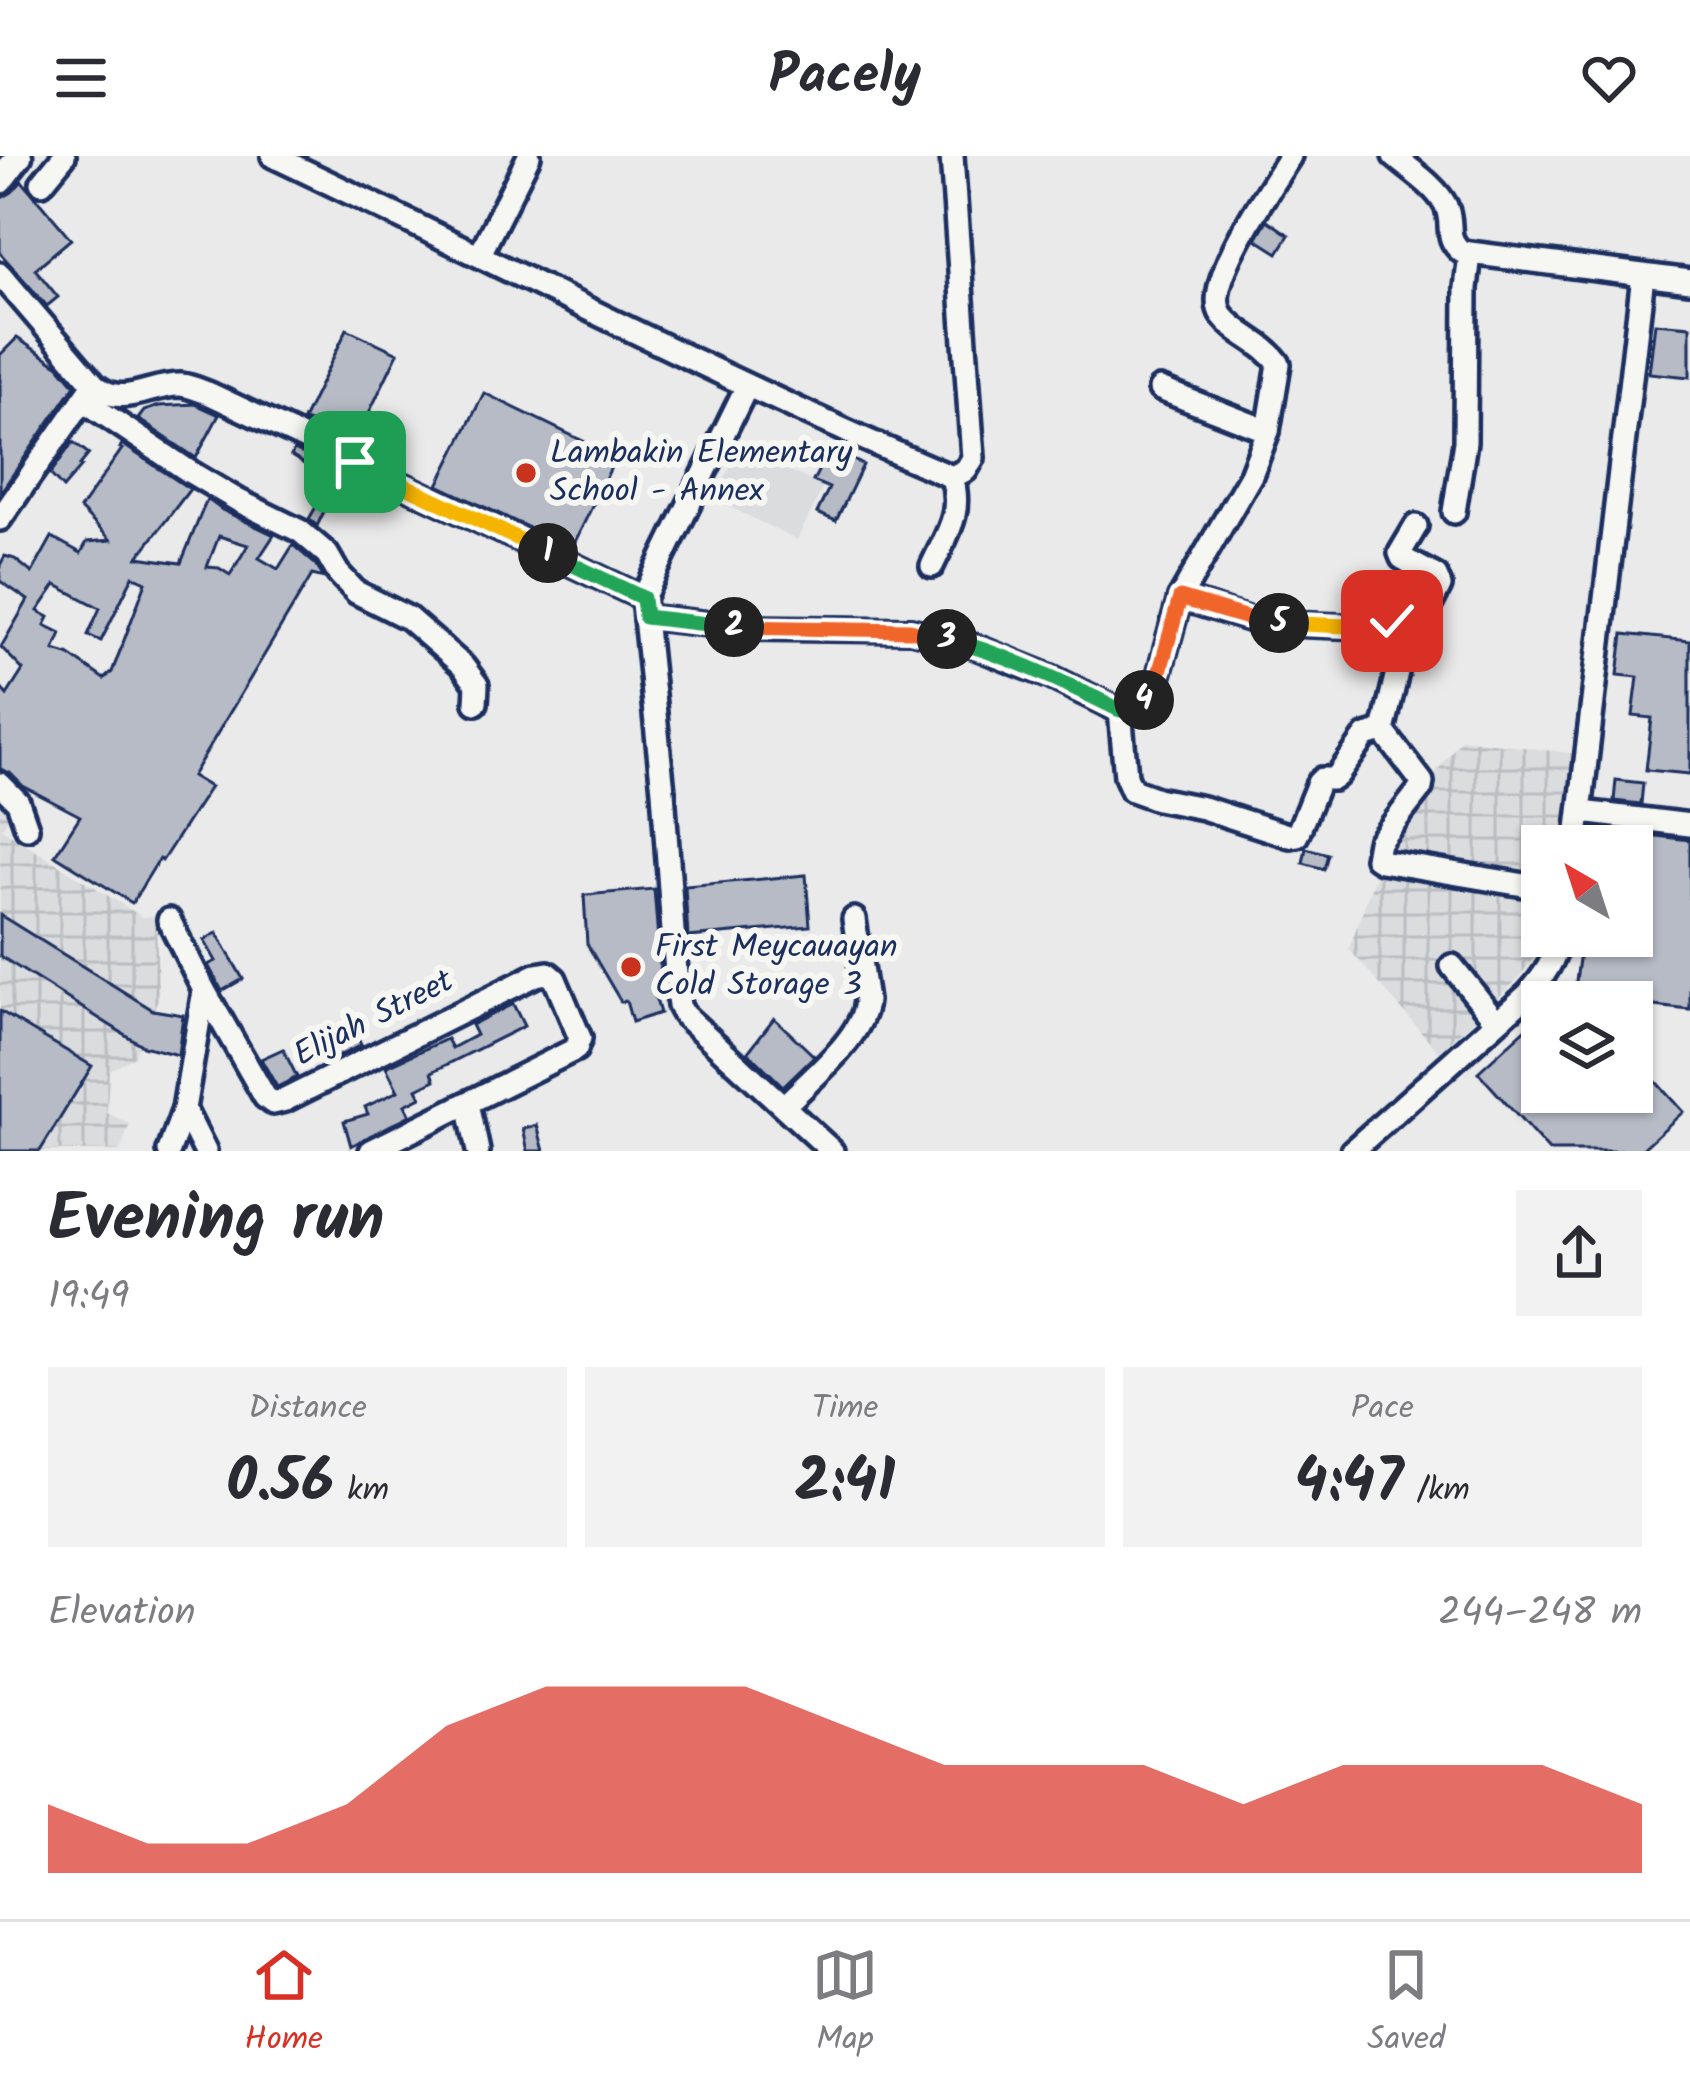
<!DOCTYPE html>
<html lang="en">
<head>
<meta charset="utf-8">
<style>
  body { margin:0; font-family:Kalam,sans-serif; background:#f2f2f3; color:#2b2b33; height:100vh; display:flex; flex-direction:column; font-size:45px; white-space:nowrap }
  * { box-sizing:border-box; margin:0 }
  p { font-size:39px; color:#7c7c81 }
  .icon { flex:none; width:66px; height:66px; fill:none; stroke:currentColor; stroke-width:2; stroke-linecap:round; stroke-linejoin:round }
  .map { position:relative; height:995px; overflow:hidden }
  .drawer { display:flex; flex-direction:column; background:#fff; flex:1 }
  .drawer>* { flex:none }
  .needle { width:78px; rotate:321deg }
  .buttons { position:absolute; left:1521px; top:669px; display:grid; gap:24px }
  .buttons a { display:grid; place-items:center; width:132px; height:132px; border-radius:0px; background:#fff; box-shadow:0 3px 9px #0004; font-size:60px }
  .pin { position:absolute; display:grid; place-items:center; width:102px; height:102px; color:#fff; margin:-51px; border-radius:24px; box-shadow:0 6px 18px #0006 }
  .km { position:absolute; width:60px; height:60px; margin:-30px; border-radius:50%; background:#222; color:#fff; font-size:33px; line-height:60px; text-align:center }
  .round { display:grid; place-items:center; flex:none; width:126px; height:126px; border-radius:0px; background:#f2f2f3 }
  .overview { display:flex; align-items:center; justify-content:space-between; height:204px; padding:0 48px }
  h1 { font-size:66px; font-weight:800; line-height:90px }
  .stats { display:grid; grid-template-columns:repeat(3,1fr); gap:18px; height:204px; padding:12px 48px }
  .stats div { display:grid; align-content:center; border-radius:0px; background:#f2f2f3; text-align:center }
  .stats b { font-size:60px; font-weight:800 }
  .stats small { font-size:33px; font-weight:400 }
  .stats p { font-size:33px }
  .chart { height:336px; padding:24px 48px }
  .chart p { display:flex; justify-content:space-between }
  .chart svg { width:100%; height:216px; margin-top:12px; fill:#d93025; opacity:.7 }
  header { display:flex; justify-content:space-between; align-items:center; height:156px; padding:0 48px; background:#fff; font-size:54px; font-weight:800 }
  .tabs { display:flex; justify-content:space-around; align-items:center; height:168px; border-top:3px solid #e1e1e2; background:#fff; font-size:33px; color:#7c7c81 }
  .tabs a { display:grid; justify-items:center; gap:6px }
  .tabs .on { color:#d93025 }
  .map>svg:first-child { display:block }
  .built { fill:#dadcde }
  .industrial { fill:url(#industrial-grid) }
  .building { fill:#b6bbc6; stroke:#1b2f5e; stroke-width:3; fill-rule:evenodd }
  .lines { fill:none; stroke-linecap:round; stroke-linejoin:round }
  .minor-casing { stroke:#1b2f5e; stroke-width:30 }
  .major-casing { stroke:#1b2f5e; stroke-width:33 }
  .minor { stroke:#f6f6f2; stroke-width:21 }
  .major { stroke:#f6f6f2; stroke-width:24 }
  .split-1-casing { stroke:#fff; stroke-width:24 }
  .split-2-casing { stroke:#fff; stroke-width:24 }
  .split-3-casing { stroke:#fff; stroke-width:24 }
  .split-4-casing { stroke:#fff; stroke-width:24 }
  .split-5-casing { stroke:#fff; stroke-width:24 }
  .split-6-casing { stroke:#fff; stroke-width:24 }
  .split-1 { stroke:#f5b400; stroke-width:15 }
  .split-2 { stroke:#22a559; stroke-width:15 }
  .split-3 { stroke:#f0652b; stroke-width:15 }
  .split-4 { stroke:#22a559; stroke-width:15 }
  .split-5 { stroke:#f0652b; stroke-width:15 }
  .split-6 { stroke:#f5b400; stroke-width:15 }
  .poi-dot { fill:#c8321e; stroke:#f6f6f2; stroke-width:4.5 }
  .labels { text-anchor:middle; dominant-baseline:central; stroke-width:12; stroke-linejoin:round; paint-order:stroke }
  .poi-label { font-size:33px; fill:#1b2f5e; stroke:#f6f6f2; text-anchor:start }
  .street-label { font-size:33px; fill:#1b2f5e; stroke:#f6f6f2 }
</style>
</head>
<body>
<header><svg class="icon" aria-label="menu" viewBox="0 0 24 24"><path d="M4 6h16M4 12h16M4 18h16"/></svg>Pacely<svg class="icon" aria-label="heart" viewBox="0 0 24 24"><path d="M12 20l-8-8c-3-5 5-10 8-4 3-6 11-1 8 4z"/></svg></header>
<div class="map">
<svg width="1690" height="995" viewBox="0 0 1690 995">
  <defs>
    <pattern id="industrial-grid" width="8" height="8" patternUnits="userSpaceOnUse" patternTransform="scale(3)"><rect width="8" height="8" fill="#dadcde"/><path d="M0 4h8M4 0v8" fill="none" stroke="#babdc1"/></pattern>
  </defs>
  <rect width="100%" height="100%" fill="#e9eae9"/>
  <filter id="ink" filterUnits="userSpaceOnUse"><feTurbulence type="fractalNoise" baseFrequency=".00833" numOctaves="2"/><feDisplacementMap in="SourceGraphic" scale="24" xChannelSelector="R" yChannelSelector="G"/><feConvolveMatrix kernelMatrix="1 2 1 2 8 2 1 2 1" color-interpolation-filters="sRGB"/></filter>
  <g filter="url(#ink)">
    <!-- built -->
    <path class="built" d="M740,291L823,331L797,384L714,343Z"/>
    <!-- industrial -->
    <g class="industrial">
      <path d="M1461,583L1577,598L1564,690H1542V780H1547L1537,798L1517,824L1439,896L1349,793L1382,701L1397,668Z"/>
      <path d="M0,642L8,662L2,673L142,761L156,760L158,843L134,901L109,914L107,957L130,968L120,995H0Z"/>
    </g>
    <!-- building -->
    <g class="building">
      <path d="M22,25L71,83L35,113L58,141L47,150L0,97V43L12,36Z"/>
      <path d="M1267,64L1289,79L1278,97L1256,83Z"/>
      <path d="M1655,167L1690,170V221L1649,217Z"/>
      <path d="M347,173L398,197L354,288L303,264Z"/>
      <path d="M17,182L59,210L75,229L0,337V199Z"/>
      <path d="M484,237L616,301L572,392L438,329Z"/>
      <path d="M195,248L219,259L196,302L138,263L144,255L159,250Z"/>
      <path d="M73,286L89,298L80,309L82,310L63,332L50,318Z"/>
      <path d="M122,288L190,333L138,401L181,407L207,343L222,354L274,379L259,402L278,413L293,389L315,408L324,422L312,419L192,620L210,631L162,705L159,703L132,747L55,699L80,660L23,630L10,617L0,613V531L7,539L23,514L1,491L28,444L0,425V409L5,400L15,403L32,417L52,381L81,397L87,386L111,384L80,353L122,293L120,292ZM219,380L248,389L230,419L219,412L207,411ZM133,420L146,426L112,516L104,523L68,498L54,494L61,477L45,469L49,461L38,455L56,429L100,452L88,479L101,485Z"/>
      <path d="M830,292L863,309L836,365L817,357L829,332L813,325Z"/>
      <path d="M294,294L342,317L337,328L291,300Z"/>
      <path d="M324,337L331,341L317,370L309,363Z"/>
      <path d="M1623,478L1690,485V618L1646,614L1652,562L1633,560L1638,521L1618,519Z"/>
      <path d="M1616,624L1643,627L1641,648L1614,645Z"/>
      <path d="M1596,673L1690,684V854L1574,841L1582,780H1632V690H1594Z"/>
      <path d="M1306,692L1328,698L1324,713L1303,707Z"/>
      <path d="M806,719L810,770L688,781L685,730Z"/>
      <path d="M654,733L662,834L654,837L660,857L632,866L626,845L621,846L587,788L584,739Z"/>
      <path d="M0,759L153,854L183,859L178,899L143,890L0,800Z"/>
      <path d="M217,777L243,823L222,835L208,809L216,805L204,784Z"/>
      <path d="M513,848L524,870L432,916L435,924L417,933L421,941L405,949L410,959L351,990L344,965L368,958L365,951L398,935L386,911L447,883L452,892L476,879L471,869Z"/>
      <path d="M0,855L92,910L40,995H0Z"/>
      <path d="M774,862L814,900L783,930L748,896Z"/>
      <path d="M1531,868L1542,880V936H1632V899L1683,956L1640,995H1549L1478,916Z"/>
      <path d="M352,869L361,889L333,903L323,883Z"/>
      <path d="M283,893L297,921L277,931L261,903Z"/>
      <path d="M537,969L544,995H528L523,973Z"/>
    </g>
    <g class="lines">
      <defs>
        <g id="minor">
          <path d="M273,0C499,107 722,224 952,321L966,314L973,302L952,0"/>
          <path d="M1394,0C1410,14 1436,30 1446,50C1455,70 1443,80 1462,96L1690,125"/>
          <path d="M42,27L64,0"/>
          <path d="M480,98L529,0"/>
          <path d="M0,118L94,228C121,254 149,228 181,229C191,230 202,235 210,238L643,442"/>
          <path d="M747,230L643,442L663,635L677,831L679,850L684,859L832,995"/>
          <path d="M1160,233L1268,275"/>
          <path d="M83,244L190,316L239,345L300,375L327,398L338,417L356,436L408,462L463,510L477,529L476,547"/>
          <path d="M1454,356L1465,286L1466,132L1470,98"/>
          <path d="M0,363L90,234"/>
          <path d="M932,410C947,377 963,358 952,321"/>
          <path d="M1180,442L1261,467L1390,472"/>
          <path d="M645,461L746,472L911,474L971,489L1051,521L1120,555L1150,542L1155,533L1180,442L1251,319L1268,275L1279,208C1265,187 1237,179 1222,159C1200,130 1273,28 1290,0"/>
          <path d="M1396,481L1390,472L1392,465L1417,410"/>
          <path d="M1120,555L1126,620L1132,634L1157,643L1203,652L1290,680L1297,679L1318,627L1322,623H1333L1338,619L1366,580L1383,575L1398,512L1440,430L1436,420L1402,402L1400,397L1416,370"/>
          <path d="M1383,575L1422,626L1421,632L1379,686L1376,702L1381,705L1542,732"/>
          <path d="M0,628L18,646L27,672"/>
          <path d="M1582,656L1690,669"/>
          <path d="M1576,690L1643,120"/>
          <path d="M169,764L204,834L265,941L273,947L285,944L536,819L548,817L555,823L580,882L576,893L371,995"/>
          <path d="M1452,810L1496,865"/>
          <path d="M468,948L478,995"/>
          <path d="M784,950C810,923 863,882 866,845L854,763"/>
          <path d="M184,953L205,995"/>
          <path d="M169,995L184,953L204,834"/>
          <path d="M1352,995L1528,838C1544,820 1555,804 1560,780"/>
        </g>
        <path id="major" d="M0,25L19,0"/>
      </defs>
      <!-- minor casing -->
      <use href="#minor" class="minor-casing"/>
      <!-- major casing -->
      <use href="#major" class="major-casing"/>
      <!-- minor -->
      <use href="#minor" class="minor"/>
      <!-- major -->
      <use href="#major" class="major"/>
    </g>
  </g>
  <g class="lines" filter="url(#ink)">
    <defs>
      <path id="split-1" d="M355,306L548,397"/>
      <path id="split-2" d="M548,397L643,442L645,461L734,471"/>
      <path id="split-3" d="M734,471L910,474L947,483"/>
      <path id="split-4" d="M947,483C1007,498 1064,527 1120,554L1144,544"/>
      <path id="split-5" d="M1144,544L1150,542L1155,533L1180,442L1261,466L1279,467"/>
      <path id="split-6" d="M1279,467L1390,472L1392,465"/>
    </defs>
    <!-- split-1 casing -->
    <use href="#split-1" class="split-1-casing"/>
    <!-- split-2 casing -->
    <use href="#split-2" class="split-2-casing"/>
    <!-- split-3 casing -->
    <use href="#split-3" class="split-3-casing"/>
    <!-- split-4 casing -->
    <use href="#split-4" class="split-4-casing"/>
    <!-- split-5 casing -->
    <use href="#split-5" class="split-5-casing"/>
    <!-- split-6 casing -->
    <use href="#split-6" class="split-6-casing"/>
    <!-- split-1 -->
    <use href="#split-1" class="split-1"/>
    <!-- split-2 -->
    <use href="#split-2" class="split-2"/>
    <!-- split-3 -->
    <use href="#split-3" class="split-3"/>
    <!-- split-4 -->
    <use href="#split-4" class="split-4"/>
    <!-- split-5 -->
    <use href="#split-5" class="split-5"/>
    <!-- split-6 -->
    <use href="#split-6" class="split-6"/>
  </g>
  <!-- markers -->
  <g class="poi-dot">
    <circle cx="526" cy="317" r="12"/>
    <circle cx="631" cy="811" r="12"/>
  </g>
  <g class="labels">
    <!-- poi labels -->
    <g class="poi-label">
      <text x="550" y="298">Lambakin Elementary<tspan x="550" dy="38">School - Annex</tspan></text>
      <text x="655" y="792">First Meycauayan<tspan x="655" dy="38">Cold Storage 3</tspan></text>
    </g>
    <!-- street labels -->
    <g class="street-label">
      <text transform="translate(374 863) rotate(-27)">Elijah Street</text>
    </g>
  </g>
</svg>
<div class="buttons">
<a><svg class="needle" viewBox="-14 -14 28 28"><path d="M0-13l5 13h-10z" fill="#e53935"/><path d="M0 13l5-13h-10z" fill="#7c7c81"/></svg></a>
<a><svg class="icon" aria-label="layers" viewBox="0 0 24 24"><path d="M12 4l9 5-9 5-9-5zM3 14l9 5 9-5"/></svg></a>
</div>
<div class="pin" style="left:355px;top:306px;background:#1e9e55"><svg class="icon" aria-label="arrive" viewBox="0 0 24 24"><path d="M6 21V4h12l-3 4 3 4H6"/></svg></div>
<div class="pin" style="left:1392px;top:465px;background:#d93025"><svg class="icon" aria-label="check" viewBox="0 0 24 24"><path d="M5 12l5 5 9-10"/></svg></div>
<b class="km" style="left:548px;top:397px">1</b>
<b class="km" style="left:734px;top:471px">2</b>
<b class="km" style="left:947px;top:483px">3</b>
<b class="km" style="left:1144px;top:544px">4</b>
<b class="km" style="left:1279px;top:467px">5</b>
</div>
<section class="drawer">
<div class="overview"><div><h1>Evening run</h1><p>19:49</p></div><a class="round"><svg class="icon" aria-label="share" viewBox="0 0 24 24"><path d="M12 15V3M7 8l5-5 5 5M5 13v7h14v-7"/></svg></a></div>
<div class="stats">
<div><p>Distance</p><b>0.56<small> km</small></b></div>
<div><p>Time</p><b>2:41</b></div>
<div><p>Pace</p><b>4:47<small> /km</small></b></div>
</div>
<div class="chart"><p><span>Elevation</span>244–248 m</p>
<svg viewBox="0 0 160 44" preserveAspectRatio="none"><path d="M0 44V30L10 38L20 38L30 30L40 14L50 6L60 6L70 6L80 14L90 22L100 22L110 22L120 30L130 22L140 22L150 22L160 30V44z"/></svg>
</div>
</section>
<nav class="tabs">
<a class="on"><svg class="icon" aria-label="home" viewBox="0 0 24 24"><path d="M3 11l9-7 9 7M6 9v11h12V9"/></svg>Home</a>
<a><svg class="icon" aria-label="map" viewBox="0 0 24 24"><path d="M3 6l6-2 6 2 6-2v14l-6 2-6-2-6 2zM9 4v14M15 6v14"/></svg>Map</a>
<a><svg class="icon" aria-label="saved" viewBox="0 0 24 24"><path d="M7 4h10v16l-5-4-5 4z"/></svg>Saved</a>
</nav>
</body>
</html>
